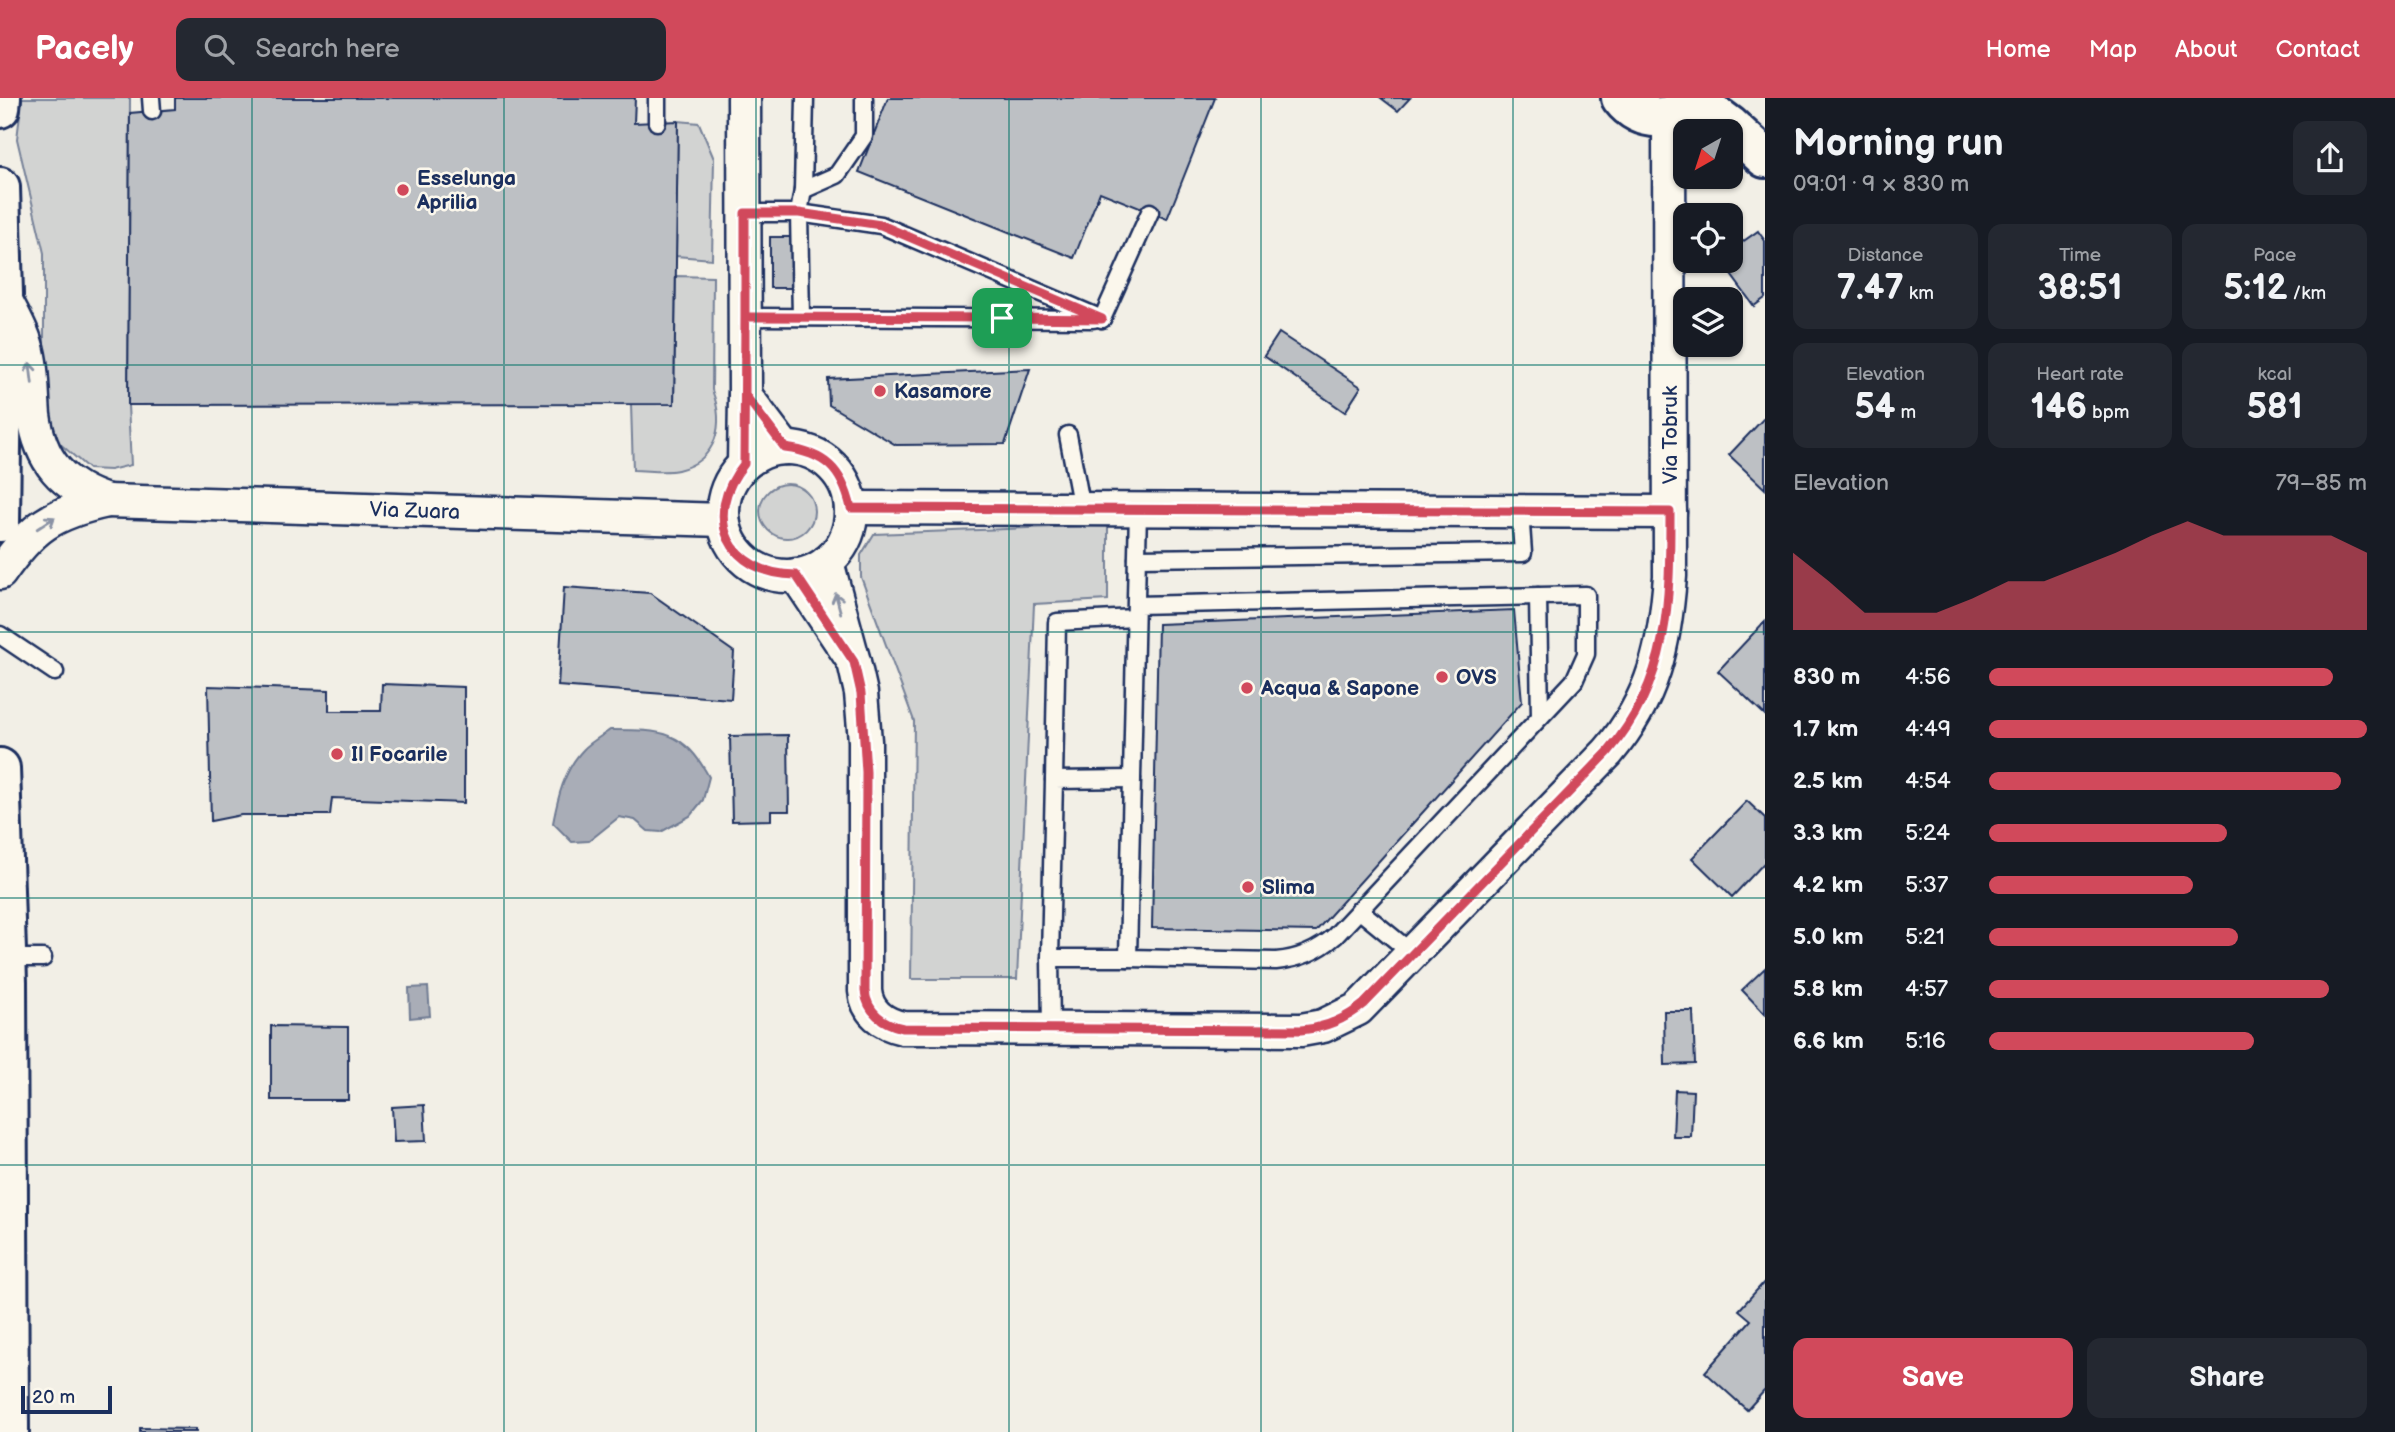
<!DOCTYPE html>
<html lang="en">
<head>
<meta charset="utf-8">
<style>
  body { margin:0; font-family:"Balsamiq Sans",sans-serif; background:#242831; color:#f1f3f6; height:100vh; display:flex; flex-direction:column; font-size:26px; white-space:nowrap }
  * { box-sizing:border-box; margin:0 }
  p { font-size:23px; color:#9ea1a6 }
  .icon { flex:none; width:38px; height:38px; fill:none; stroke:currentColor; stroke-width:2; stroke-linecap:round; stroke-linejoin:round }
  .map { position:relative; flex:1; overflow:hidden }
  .details { display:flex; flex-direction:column; background:#171b24; width:630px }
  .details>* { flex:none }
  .needle { width:46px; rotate:219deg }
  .buttons { position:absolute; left:1673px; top:21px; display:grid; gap:14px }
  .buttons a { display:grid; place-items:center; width:70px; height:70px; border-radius:14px; background:#171b24; box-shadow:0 2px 5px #0004; font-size:35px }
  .scale { position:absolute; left:21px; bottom:18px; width:91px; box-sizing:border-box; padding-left:7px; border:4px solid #1b2f5e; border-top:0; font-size:19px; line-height:24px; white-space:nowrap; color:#1b2f5e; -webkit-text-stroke:5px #fbf7ec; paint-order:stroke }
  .pin { position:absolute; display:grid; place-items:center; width:60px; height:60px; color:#fff; margin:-30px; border-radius:14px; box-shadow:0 4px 10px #0006 }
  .round { display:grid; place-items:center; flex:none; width:74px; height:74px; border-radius:14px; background:#242831 }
  .summary { display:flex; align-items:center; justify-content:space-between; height:119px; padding:0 28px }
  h1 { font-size:38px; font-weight:700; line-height:52px }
  .metrics { display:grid; grid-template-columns:repeat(3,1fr); gap:10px; height:119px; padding:7px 28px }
  .metrics div { display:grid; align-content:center; border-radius:14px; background:#242831; text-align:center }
  .metrics b { font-size:35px; font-weight:700 }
  .metrics small { font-size:19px; font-weight:400 }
  .metrics p { font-size:19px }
  .chart { height:196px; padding:14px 28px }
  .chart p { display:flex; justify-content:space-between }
  .chart svg { width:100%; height:126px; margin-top:7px; fill:#d1495b; opacity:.7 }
  .action { display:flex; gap:14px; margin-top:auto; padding:14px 28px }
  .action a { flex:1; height:80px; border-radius:14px; background:#d1495b; color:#fff; font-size:28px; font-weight:700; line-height:80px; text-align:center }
  .action a+a { background:#242831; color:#f1f3f6 }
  ul { padding:0 28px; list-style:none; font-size:23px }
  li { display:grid; grid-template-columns:112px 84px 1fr; align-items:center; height:52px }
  li i { height:18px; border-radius:9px; background:#d1495b }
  header { display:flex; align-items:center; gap:42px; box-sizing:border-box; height:98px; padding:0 35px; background:#d1495b; color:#fff }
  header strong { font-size:33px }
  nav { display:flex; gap:38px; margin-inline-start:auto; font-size:24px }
  .search { width:490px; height:63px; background:#242831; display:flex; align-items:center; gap:18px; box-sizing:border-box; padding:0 24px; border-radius:14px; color:#9ea1a6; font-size:26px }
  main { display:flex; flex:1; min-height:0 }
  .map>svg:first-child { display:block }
  .green { fill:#d2d3d2; stroke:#768198; stroke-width:2 }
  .water { fill:#a9adb7; stroke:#707b93; stroke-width:2 }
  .building { fill:#bdc0c4; stroke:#1b2f5e; stroke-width:2 }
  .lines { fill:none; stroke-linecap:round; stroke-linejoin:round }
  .lane-casing { stroke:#1b2f5e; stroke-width:21 }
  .street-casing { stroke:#1b2f5e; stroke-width:37 }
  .secondary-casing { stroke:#1b2f5e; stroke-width:44 }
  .lane { stroke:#fbf7ec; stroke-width:16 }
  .street { stroke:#fbf7ec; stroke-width:32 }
  .secondary { stroke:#fbf7ec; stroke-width:38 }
  .oneway { stroke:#8b93a5 }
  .route-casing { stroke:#fff; stroke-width:14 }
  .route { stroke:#d1495b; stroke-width:9 }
  .grid { fill:none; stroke:#0f766e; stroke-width:2; stroke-opacity:0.55 }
  .poi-dot { fill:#d1495b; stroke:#fbf7ec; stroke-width:2.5 }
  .labels { text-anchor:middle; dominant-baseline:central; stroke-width:5; stroke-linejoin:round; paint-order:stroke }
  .poi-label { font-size:21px; font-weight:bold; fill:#1b2f5e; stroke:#fbf7ec; text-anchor:start }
  .street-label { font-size:21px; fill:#1b2f5e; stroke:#fbf7ec }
</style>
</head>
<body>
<header>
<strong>Pacely</strong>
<div class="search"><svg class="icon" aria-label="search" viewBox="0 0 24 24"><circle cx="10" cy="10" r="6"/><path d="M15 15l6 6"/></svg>Search here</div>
<nav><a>Home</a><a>Map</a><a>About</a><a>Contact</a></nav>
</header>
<main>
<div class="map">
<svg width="1765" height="1334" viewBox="0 0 1765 1334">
  <rect width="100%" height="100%" fill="#f2efe6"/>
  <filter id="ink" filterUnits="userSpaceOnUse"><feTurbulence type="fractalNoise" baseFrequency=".0143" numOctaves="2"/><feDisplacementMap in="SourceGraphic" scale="14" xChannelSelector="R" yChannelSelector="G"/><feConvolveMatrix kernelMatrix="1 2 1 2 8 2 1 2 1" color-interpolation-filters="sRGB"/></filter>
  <g filter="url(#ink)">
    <!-- green -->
    <g class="green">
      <path d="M22,0H130L128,307L131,367L110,372L89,371L58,344L44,308V155L17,41Z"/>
      <path d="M678,23L699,25L714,61L712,161L676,158Z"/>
      <path d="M676,178L713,179L712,292C725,326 718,362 678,372C665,375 647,372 633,372L631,306H674Z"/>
      <circle cx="787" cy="413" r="27"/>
      <path d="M1108,427V502L1034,506L1017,881H911L914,623L861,479V457L874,436Z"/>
    </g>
    <!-- water -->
    <g class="water">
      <path d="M610,632C661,632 683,631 709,679L703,702L690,718L661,734L648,733L635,722L619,719L589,743L572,744L553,725C558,699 564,672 583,652C590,644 602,638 610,632Z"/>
      <path d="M428,889L430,918L410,920L409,890Z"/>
    </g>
    <!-- building -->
    <g class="building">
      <path d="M175,0H635L634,25L678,23L674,306L128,307L130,15L175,11Z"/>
      <path d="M888,0H1215L1167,121L1100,94L1074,160L859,74Z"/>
      <path d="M1381,0H1410L1398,13Z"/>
      <path d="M1758,133L1765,143V200L1754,208L1721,163H1731V152Z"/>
      <rect x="770" y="139" width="23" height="51"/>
      <path d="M1279,235L1361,289L1345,314L1264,258Z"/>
      <path d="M1030,271L1005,346L896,347L829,307L828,281Z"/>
      <path d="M1765,319V391L1729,357Z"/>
      <path d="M564,489L650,495L734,554L731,601L558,588Z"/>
      <path d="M1514,512L1522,604L1316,833L1152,830L1158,526Z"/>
      <path d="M1765,523V617L1718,573Z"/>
      <path d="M382,586L464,589V705L332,700L330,717H241L211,723L208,588L329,592V613H381Z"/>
      <path d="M788,637L789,713H771V722L732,723L730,638Z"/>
      <path d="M1747,703L1765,720V764L1732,799L1692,760Z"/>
      <path d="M1765,870V916L1742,892Z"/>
      <path d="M1664,913H1693L1695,966L1665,967Z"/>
      <path d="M271,928L348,929V1002H271Z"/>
      <path d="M1675,992L1693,993L1691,1039H1673Z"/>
      <path d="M424,1007L426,1043L394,1044L392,1009Z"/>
      <path d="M1765,1183V1292L1747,1312L1705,1274L1751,1222L1739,1212Z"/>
      <path d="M140,1330L196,1331V1334H140Z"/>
    </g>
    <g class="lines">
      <defs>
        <g id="lane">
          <path d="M151,0L152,13"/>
          <path d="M657,0V24"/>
          <path d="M803,92L837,77L864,38V0"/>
          <path d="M745,115H799L881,127L1102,221"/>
          <path d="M745,219L1093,221"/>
          <path d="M801,219L799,115L803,92L805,0"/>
          <path d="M1102,221L1150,114"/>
          <path d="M1068,337L1082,411"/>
          <path d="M1137,460L1523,455L1520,413"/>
          <path d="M1538,498L1540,619"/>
          <path d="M1136,507L1586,497V556L1574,583L1335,838C1318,853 1299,861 1276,863L1128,860L1138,411"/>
          <path d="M0,537L55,574"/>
          <path d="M1054,682L1057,524L1135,520"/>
          <path d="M1359,812L1413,856"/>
          <path d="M6,860H43"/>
          <path d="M1050,860L1051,931"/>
          <path d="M1128,860H1050L1054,682L1132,681"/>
        </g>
        <g id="street">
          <path d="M744,0L745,297"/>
          <circle cx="787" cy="414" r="64"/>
          <path d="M744,366L745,297L785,350"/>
          <path id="s1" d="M107,403L723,422"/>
          <path d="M851,410L1670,414"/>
          <path d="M0,475C32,429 52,415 107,403C63,389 40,363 34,317C32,293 33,269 26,246C21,229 11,213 3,197"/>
          <path d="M796,477L854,564L827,464"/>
          <path d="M854,564L861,595L865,643V893C867,914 883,926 903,930L1301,932L1323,928L1358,911L1608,654C1654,600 1665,546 1670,478L1669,19"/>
        </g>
        <g id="secondary">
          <path d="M1621,0C1641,27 1676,24 1696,0"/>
          <path d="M1695,2L1730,28L1765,60"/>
          <path d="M0,10L1,0"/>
          <path d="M0,89L3,196L0,424"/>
          <path d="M0,670L7,884L9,1334"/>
        </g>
      </defs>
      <!-- lane casing -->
      <use href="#lane" class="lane-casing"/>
      <!-- street casing -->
      <use href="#street" class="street-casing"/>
      <!-- secondary casing -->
      <use href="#secondary" class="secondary-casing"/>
      <!-- lane -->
      <use href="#lane" class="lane"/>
      <!-- street -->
      <use href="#street" class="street"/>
      <!-- secondary -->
      <use href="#secondary" class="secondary"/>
    </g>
    <!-- one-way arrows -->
    <defs><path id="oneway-shaft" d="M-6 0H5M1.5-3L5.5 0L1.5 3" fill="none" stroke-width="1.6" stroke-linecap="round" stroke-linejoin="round" transform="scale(1.75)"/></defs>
    <g class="oneway">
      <use href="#oneway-shaft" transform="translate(31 275) rotate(-97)"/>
      <use href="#oneway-shaft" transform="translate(46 425) rotate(-33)"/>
      <use href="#oneway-shaft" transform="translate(838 505) rotate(-105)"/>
    </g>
  </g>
  <g class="lines" filter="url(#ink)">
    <defs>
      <path id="route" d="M1002,220L745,219L744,366C701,419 728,476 796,477L854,564L861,595L866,674L865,893C867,914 883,926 903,930L1301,932C1324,930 1346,921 1364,906L1608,654C1670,582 1670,503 1670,414L851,410C842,371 825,355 785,350L745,297V115H799L881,127L1102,221L1002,220"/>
    </defs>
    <!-- route casing -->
    <use href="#route" class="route-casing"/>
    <!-- route -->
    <use href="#route" class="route"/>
  </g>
  <!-- grid -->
  <path class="grid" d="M252,0V1334M504,0V1334M756,0V1334M1009,0V1334M1261,0V1334M1513,0V1334M0,267H1765M0,534H1765M0,800H1765M0,1067H1765"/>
  <!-- markers -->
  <g class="poi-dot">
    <circle cx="403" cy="92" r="7"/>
    <circle cx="880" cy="293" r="7"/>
    <circle cx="1442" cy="579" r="7"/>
    <circle cx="1247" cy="590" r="7"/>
    <circle cx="337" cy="656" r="7"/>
    <circle cx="1248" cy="789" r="7"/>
  </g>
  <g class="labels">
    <!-- poi labels -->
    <g class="poi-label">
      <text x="417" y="80">Esselunga<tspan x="417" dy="24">Aprilia</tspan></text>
      <text x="894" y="293">Kasamore</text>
      <text x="1456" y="579">OVS</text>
      <text x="1261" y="590">Acqua &amp; Sapone</text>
      <text x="351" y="656">Il Focarile</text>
      <text x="1262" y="789">Slima</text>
    </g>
    <!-- street labels -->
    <g class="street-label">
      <text transform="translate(1670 337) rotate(-90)">Via Tobruk</text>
      <text stroke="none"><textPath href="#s1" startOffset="308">Via Zuara</textPath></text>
    </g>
  </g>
</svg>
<div class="buttons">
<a><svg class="needle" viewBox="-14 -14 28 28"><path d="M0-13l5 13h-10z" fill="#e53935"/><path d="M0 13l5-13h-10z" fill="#9ea1a6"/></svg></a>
<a><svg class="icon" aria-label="locate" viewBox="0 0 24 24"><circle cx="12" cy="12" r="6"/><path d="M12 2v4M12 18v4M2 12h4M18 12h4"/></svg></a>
<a><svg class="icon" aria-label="layers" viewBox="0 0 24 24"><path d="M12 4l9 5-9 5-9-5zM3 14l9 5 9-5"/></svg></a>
</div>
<div class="scale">20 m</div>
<div class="pin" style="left:1002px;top:220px;background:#1e9e55"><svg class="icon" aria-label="arrive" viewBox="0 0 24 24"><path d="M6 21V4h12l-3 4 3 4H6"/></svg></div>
</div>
<section class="details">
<div class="summary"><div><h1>Morning run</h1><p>09:01 · 9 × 830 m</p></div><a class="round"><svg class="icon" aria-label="share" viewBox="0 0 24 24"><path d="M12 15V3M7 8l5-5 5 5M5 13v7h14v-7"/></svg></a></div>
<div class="metrics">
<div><p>Distance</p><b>7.47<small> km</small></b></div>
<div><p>Time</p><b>38:51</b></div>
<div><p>Pace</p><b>5:12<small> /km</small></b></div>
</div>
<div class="metrics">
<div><p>Elevation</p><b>54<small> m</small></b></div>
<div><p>Heart rate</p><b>146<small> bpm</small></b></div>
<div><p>kcal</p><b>581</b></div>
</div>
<div class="chart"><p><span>Elevation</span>79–85 m</p>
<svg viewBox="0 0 160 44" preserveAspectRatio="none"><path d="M0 44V17L10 27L20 38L30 38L40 38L50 33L60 27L70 27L80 22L90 17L100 11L110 6L120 11L130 11L140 11L150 11L160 17V44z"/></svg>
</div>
<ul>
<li><b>830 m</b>4:56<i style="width:91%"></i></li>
<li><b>1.7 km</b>4:49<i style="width:100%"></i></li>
<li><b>2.5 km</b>4:54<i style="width:93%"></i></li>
<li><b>3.3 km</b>5:24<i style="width:63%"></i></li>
<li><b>4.2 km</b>5:37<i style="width:54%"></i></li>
<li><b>5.0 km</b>5:21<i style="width:66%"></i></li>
<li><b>5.8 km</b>4:57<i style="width:90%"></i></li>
<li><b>6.6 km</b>5:16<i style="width:70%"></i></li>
</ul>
<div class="action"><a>Save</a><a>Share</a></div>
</section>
</main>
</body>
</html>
